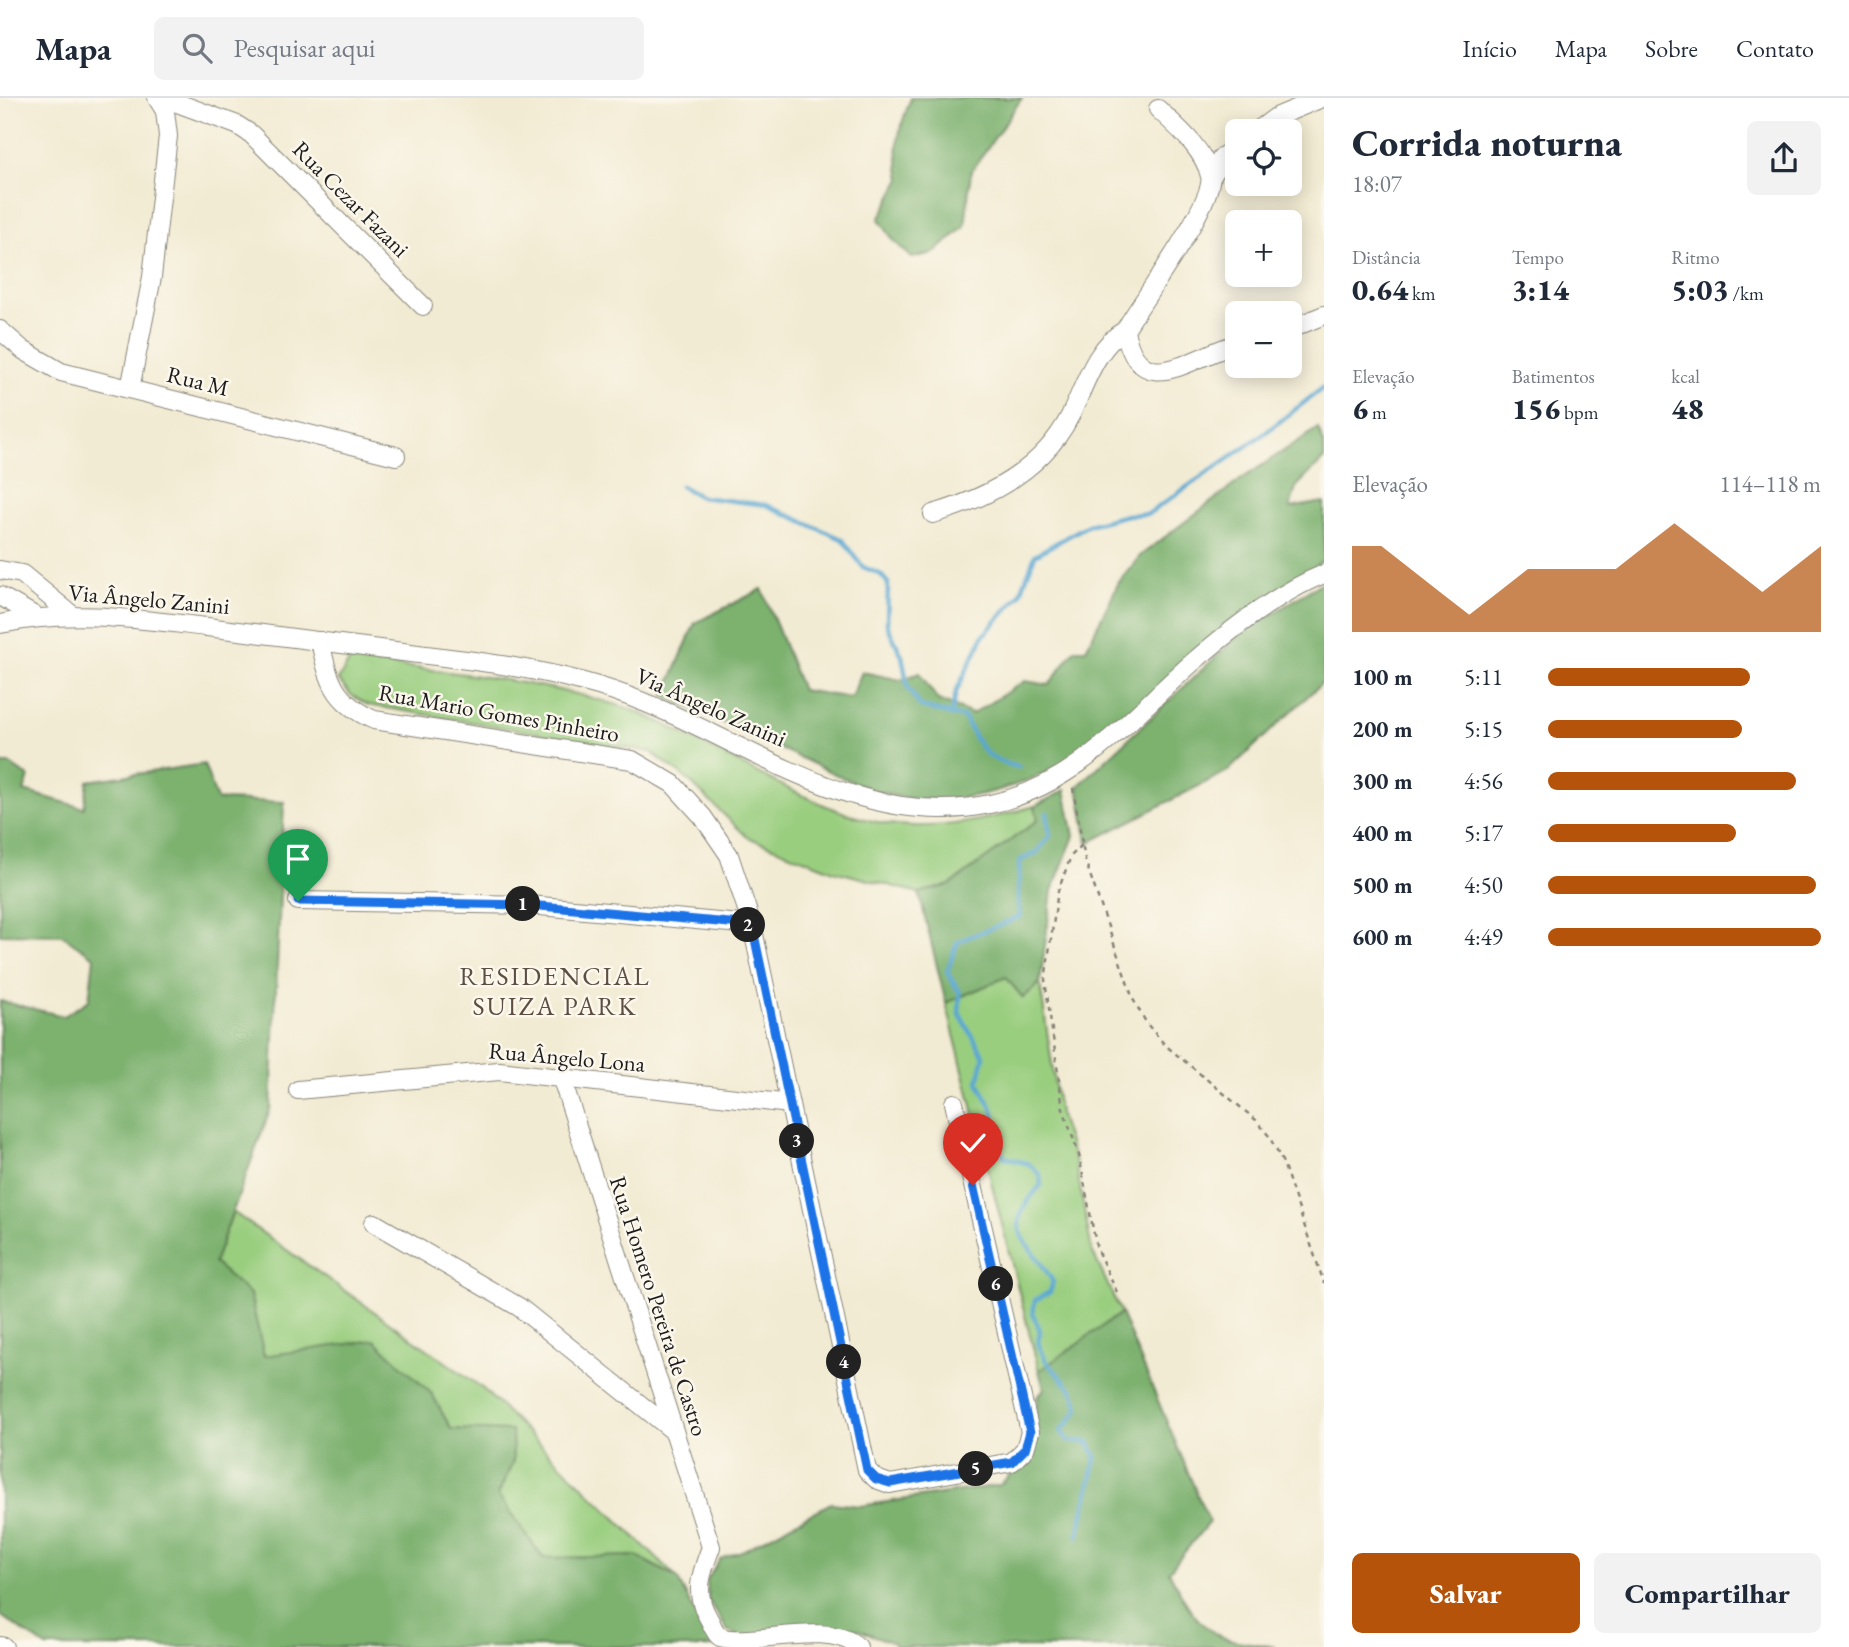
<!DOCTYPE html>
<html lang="pt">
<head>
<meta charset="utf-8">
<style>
  body { margin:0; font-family:"EB Garamond",serif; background:#f2f2f3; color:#1f2937; height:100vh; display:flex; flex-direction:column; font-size:26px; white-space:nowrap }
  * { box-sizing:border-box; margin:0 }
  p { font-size:23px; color:#747a83 }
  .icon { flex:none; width:38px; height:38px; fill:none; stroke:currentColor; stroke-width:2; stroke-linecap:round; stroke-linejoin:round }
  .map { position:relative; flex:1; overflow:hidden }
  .side { display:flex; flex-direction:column; background:#fff; width:525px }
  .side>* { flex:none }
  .tools { position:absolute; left:1225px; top:21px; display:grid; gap:14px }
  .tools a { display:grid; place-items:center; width:77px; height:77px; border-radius:10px; background:#fff; box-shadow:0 4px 18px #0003; font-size:35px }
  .pin { position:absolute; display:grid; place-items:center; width:60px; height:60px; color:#fff; margin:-72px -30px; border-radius:50% 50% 50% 0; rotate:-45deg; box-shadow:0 0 7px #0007 }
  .pin .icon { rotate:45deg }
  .km { position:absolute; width:35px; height:35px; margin:-18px; border-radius:50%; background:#222; color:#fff; font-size:19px; line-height:35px; text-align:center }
  .round { display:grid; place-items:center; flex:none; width:74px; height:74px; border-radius:10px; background:#f2f2f3 }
  .head { display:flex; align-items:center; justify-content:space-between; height:119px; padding:0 28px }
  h1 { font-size:38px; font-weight:800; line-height:52px }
  .figures { display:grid; grid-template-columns:repeat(3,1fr); gap:10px; height:119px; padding:7px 28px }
  .figures div { display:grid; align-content:center }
  .figures b { font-size:30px; font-weight:800 }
  .figures small { font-size:19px; font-weight:400 }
  .figures p { font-size:19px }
  .chart { height:196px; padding:14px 28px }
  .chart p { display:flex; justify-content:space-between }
  .chart svg { width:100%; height:126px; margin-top:7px; fill:#b45309; opacity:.7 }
  .action { display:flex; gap:14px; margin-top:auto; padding:14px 28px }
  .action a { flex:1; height:80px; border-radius:10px; background:#b45309; color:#fff; font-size:28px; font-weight:800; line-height:80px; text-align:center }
  .action a+a { background:#f2f2f3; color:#1f2937 }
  ul { padding:0 28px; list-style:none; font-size:23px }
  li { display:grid; grid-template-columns:112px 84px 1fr; align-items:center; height:52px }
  li i { height:18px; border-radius:9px; background:#b45309 }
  header { display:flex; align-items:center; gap:42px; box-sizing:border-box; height:98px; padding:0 35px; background:#fff; border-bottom:2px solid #e0e1e3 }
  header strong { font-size:33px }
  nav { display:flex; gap:38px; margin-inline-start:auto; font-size:24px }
  .search { width:490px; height:63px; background:#f2f2f3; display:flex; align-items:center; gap:18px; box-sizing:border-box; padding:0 24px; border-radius:10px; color:#747a83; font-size:26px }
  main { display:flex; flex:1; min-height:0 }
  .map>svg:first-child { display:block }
  .green { fill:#9ace7f; stroke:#5b754e; stroke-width:2 }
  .forest { fill:#7bb16e; stroke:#4c6645; stroke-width:2 }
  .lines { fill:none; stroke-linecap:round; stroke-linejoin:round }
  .stream { stroke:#59a7d2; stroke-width:4.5 }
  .minor-casing { stroke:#878478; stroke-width:20 }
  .path { stroke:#878478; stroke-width:2.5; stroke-dasharray:5 5; stroke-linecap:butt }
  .minor { stroke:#fff; stroke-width:18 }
  .route-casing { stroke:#fff; stroke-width:14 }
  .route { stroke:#1a73e8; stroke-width:9 }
  .labels { text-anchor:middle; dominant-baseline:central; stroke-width:5; stroke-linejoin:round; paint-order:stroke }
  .street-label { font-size:23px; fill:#1c1c1c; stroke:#fbf7ec }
  .quarter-label { font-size:26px; letter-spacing:2px; fill:#5d4e40; stroke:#fbf7ec }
</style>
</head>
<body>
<header>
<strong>Mapa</strong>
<div class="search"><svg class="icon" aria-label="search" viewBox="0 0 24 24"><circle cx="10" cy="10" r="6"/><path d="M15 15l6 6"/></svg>Pesquisar aqui</div>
<nav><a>Início</a><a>Mapa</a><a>Sobre</a><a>Contato</a></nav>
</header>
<main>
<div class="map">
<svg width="1324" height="1549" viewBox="0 0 1324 1549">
  <rect width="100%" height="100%" fill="#fbf7ec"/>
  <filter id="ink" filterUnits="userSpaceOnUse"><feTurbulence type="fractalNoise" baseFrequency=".0143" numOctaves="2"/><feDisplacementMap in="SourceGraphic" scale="14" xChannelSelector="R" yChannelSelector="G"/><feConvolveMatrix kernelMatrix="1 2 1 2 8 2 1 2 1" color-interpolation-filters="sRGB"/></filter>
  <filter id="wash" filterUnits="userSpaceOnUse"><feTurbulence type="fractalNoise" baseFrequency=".00686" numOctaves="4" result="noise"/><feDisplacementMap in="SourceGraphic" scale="28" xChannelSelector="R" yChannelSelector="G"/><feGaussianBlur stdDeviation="1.57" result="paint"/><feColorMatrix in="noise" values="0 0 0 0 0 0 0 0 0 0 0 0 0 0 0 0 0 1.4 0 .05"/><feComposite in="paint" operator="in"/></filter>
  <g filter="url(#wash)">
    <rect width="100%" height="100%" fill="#f2ebd3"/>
    <!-- green -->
    <g class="green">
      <path d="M350,562C443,574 537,581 627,610C655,620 682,635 708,649C762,676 828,717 888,726C937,733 988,722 1035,708L1038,722L950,787L919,795L834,773L747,739L687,681L651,654L368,607L351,597L338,582Z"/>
      <path d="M1006,879L1023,900L1040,885L1059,1015L1075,1063L1092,1153L1121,1215L1039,1273L946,905Z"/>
      <path d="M233,1114L481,1289L677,1480L636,1458L543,1461L498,1397L513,1363L451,1331L432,1296L375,1243L264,1258L250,1196L214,1165Z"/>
    </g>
    <!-- forest -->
    <g class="forest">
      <path d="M911,0H1022L971,74L965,128L934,155L912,160L894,143L879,121L901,81C893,48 899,31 911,0Z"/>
      <path d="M1318,330L1324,346V361L1296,389L1290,410L1324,404V461L1088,650C1034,687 962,711 895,698C863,691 831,674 801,660C755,640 710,619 664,598L695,525L762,491L802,592L851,600L862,574L901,582L919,575L938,602L972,616L1025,583L1049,587L1075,551H1086L1119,484L1141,457L1243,380Z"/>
      <path d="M1324,483V583L1228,673L1088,745L1078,688L1239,537Z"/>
      <path d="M0,666H10L29,679L24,693L84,710L88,683L204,666L217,702L284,704L271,1009L214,1165L250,1196L264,1258L375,1242L432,1296L451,1331L512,1333L513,1363L498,1397L543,1460L636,1458L677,1480L713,1549H46L0,1517V903L64,918L89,902L94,859L62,837L0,836Z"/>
      <path d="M1065,692L1074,738L1052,793L1040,885L1023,900L1006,879L946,905L919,795L950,787L1038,722L1035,708Z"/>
      <path d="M1121,1215L1209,1424L1169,1473C1183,1500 1194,1528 1225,1540C1240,1545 1259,1545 1275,1549H895L894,1545L853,1530L742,1540L728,1533L708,1502L707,1482L720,1461L744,1452L831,1405L860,1408L1000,1387L1017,1370L1035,1323L1038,1297L1044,1291L1039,1273Z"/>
    </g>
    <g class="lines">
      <!-- stream -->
      <g class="stream">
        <path d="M681,388L701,399L766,407L842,441L863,469L880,476L888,485L887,527L902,558L908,590L921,609L965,620C979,650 985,662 1019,669"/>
        <path d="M951,617L956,594L983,538L1020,497L1035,457L1088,427L1127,417L1148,416L1265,335L1324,289"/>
        <path d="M1047,715L1050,738L1036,755L1019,763C1021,783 1015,799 1020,818C1000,830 977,833 957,845L947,874L960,895L959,915L984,958L978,984L994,1014L996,1046L1005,1059L1029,1066L1040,1077L1041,1087C998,1134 1027,1138 1053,1184L1050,1194L1035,1202L1033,1216L1040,1233L1038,1245L1046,1263L1073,1293L1079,1311L1061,1333L1069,1343L1089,1344L1096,1359L1078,1438"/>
      </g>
    </g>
  </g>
  <g filter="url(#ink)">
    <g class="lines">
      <defs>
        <g id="minor">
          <path d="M164,0L237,27L251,36L423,208"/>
          <path d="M1158,11C1177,29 1204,51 1210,78C1216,103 1140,205 1125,232C1139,307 1193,257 1237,246"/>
          <path d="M1257,33L1276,19L1322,0"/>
          <path d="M1211,80L1222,59L1237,48"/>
          <path d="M1290,231L1324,217"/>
          <path d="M0,232L23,252L61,274L396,358"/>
          <path d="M130,291L152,179L168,38L165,13L157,0"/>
          <path d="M933,416C988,400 1043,371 1070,318C1085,288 1095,249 1125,232"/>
          <path d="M0,472L22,476L72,517"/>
          <path d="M0,498L35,518"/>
          <path d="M0,526C70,511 137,521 207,529C260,536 312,542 364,549C442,560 523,565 598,588C728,626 848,736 990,706C1077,688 1130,619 1193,564C1231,531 1277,495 1324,476"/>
          <path d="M320,543C329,584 334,604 374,622L632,662L673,686L703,719L729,757L752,827L867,1372L876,1381L890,1386L1012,1364L1025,1351L1030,1334L954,1005"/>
          <path d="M298,803L529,807L752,827"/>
          <path d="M562,981L711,1449C701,1476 693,1495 709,1521C712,1526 715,1536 720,1539C752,1549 827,1521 858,1549"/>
          <path d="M298,992L499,973L790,1006"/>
          <path d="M374,1125L519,1209L672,1332"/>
          <path d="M0,1548L4,1549"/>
        </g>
      </defs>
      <!-- minor casing -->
      <use href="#minor" class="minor-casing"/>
      <!-- path -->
      <g class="path">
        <path d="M1073,690L1085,762L1133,901L1147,926L1165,947L1256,1022L1269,1038L1283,1065L1324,1185"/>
        <path d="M1082,747L1071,758L1058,793L1045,882L1063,1011L1079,1057L1097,1152L1117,1194"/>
      </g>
      <!-- minor -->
      <use href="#minor" class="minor"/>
    </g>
  </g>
  <g class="lines" filter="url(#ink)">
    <defs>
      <path id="route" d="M298,803L529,807L752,827L867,1372L876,1381L890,1385L1012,1364L1025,1351L1030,1334L973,1087"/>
    </defs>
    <!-- route casing -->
    <use href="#route" class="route-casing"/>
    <!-- route -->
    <use href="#route" class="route"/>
  </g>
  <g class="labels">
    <!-- street labels -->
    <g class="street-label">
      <text transform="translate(351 101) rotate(45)">Rua Cezar Fazani</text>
      <text transform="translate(198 283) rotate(14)">Rua M</text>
      <text transform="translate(149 501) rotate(5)">Via Ângelo Zanini</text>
      <text transform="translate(711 609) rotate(24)">Via Ângelo Zanini</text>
      <text transform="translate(499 615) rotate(10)">Rua Mario Gomes Pinheiro</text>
      <text transform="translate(567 959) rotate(5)">Rua Ângelo Lona</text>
      <text transform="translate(659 1208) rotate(72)">Rua Homero Pereira de Castro</text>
    </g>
    <!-- quarter labels -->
    <g class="quarter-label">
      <text x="555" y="878">RESIDENCIAL<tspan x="555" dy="30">SUIZA PARK</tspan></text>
    </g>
  </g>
</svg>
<div class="tools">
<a><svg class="icon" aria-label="locate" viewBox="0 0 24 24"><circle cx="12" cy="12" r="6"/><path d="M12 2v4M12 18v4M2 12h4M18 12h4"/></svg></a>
<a>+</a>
<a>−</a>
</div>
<div class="pin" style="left:298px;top:803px;background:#1e9e55"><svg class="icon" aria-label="arrive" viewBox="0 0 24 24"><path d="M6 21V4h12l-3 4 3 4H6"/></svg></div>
<div class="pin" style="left:973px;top:1087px;background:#d93025"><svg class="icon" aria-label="check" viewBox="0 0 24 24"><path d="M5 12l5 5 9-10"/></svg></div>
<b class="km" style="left:523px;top:806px">1</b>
<b class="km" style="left:748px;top:827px">2</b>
<b class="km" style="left:797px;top:1043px">3</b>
<b class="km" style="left:844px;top:1264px">4</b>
<b class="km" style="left:976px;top:1371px">5</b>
<b class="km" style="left:996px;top:1186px">6</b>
</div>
<section class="side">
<div class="head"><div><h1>Corrida noturna</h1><p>18:07</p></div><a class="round"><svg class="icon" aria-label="share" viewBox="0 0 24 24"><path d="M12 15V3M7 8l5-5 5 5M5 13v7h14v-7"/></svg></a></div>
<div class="figures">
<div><p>Distância</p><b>0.64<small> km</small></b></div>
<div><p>Tempo</p><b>3:14</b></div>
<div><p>Ritmo</p><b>5:03<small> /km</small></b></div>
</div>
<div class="figures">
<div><p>Elevação</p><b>6<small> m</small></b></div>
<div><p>Batimentos</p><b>156<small> bpm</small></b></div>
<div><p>kcal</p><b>48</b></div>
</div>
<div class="chart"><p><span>Elevação</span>114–118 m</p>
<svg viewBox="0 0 160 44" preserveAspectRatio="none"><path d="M0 44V14L10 14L20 22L30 30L40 38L50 30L60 22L70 22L80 22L90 22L100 14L110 6L120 14L130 22L140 30L150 22L160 14V44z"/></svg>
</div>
<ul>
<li><b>100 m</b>5:11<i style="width:74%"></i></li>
<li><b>200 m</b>5:15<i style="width:71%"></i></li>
<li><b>300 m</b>4:56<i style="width:91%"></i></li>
<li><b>400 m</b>5:17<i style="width:69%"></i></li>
<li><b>500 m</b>4:50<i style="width:98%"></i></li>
<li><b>600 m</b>4:49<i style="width:100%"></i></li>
</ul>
<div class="action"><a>Salvar</a><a>Compartilhar</a></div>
</section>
</main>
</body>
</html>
